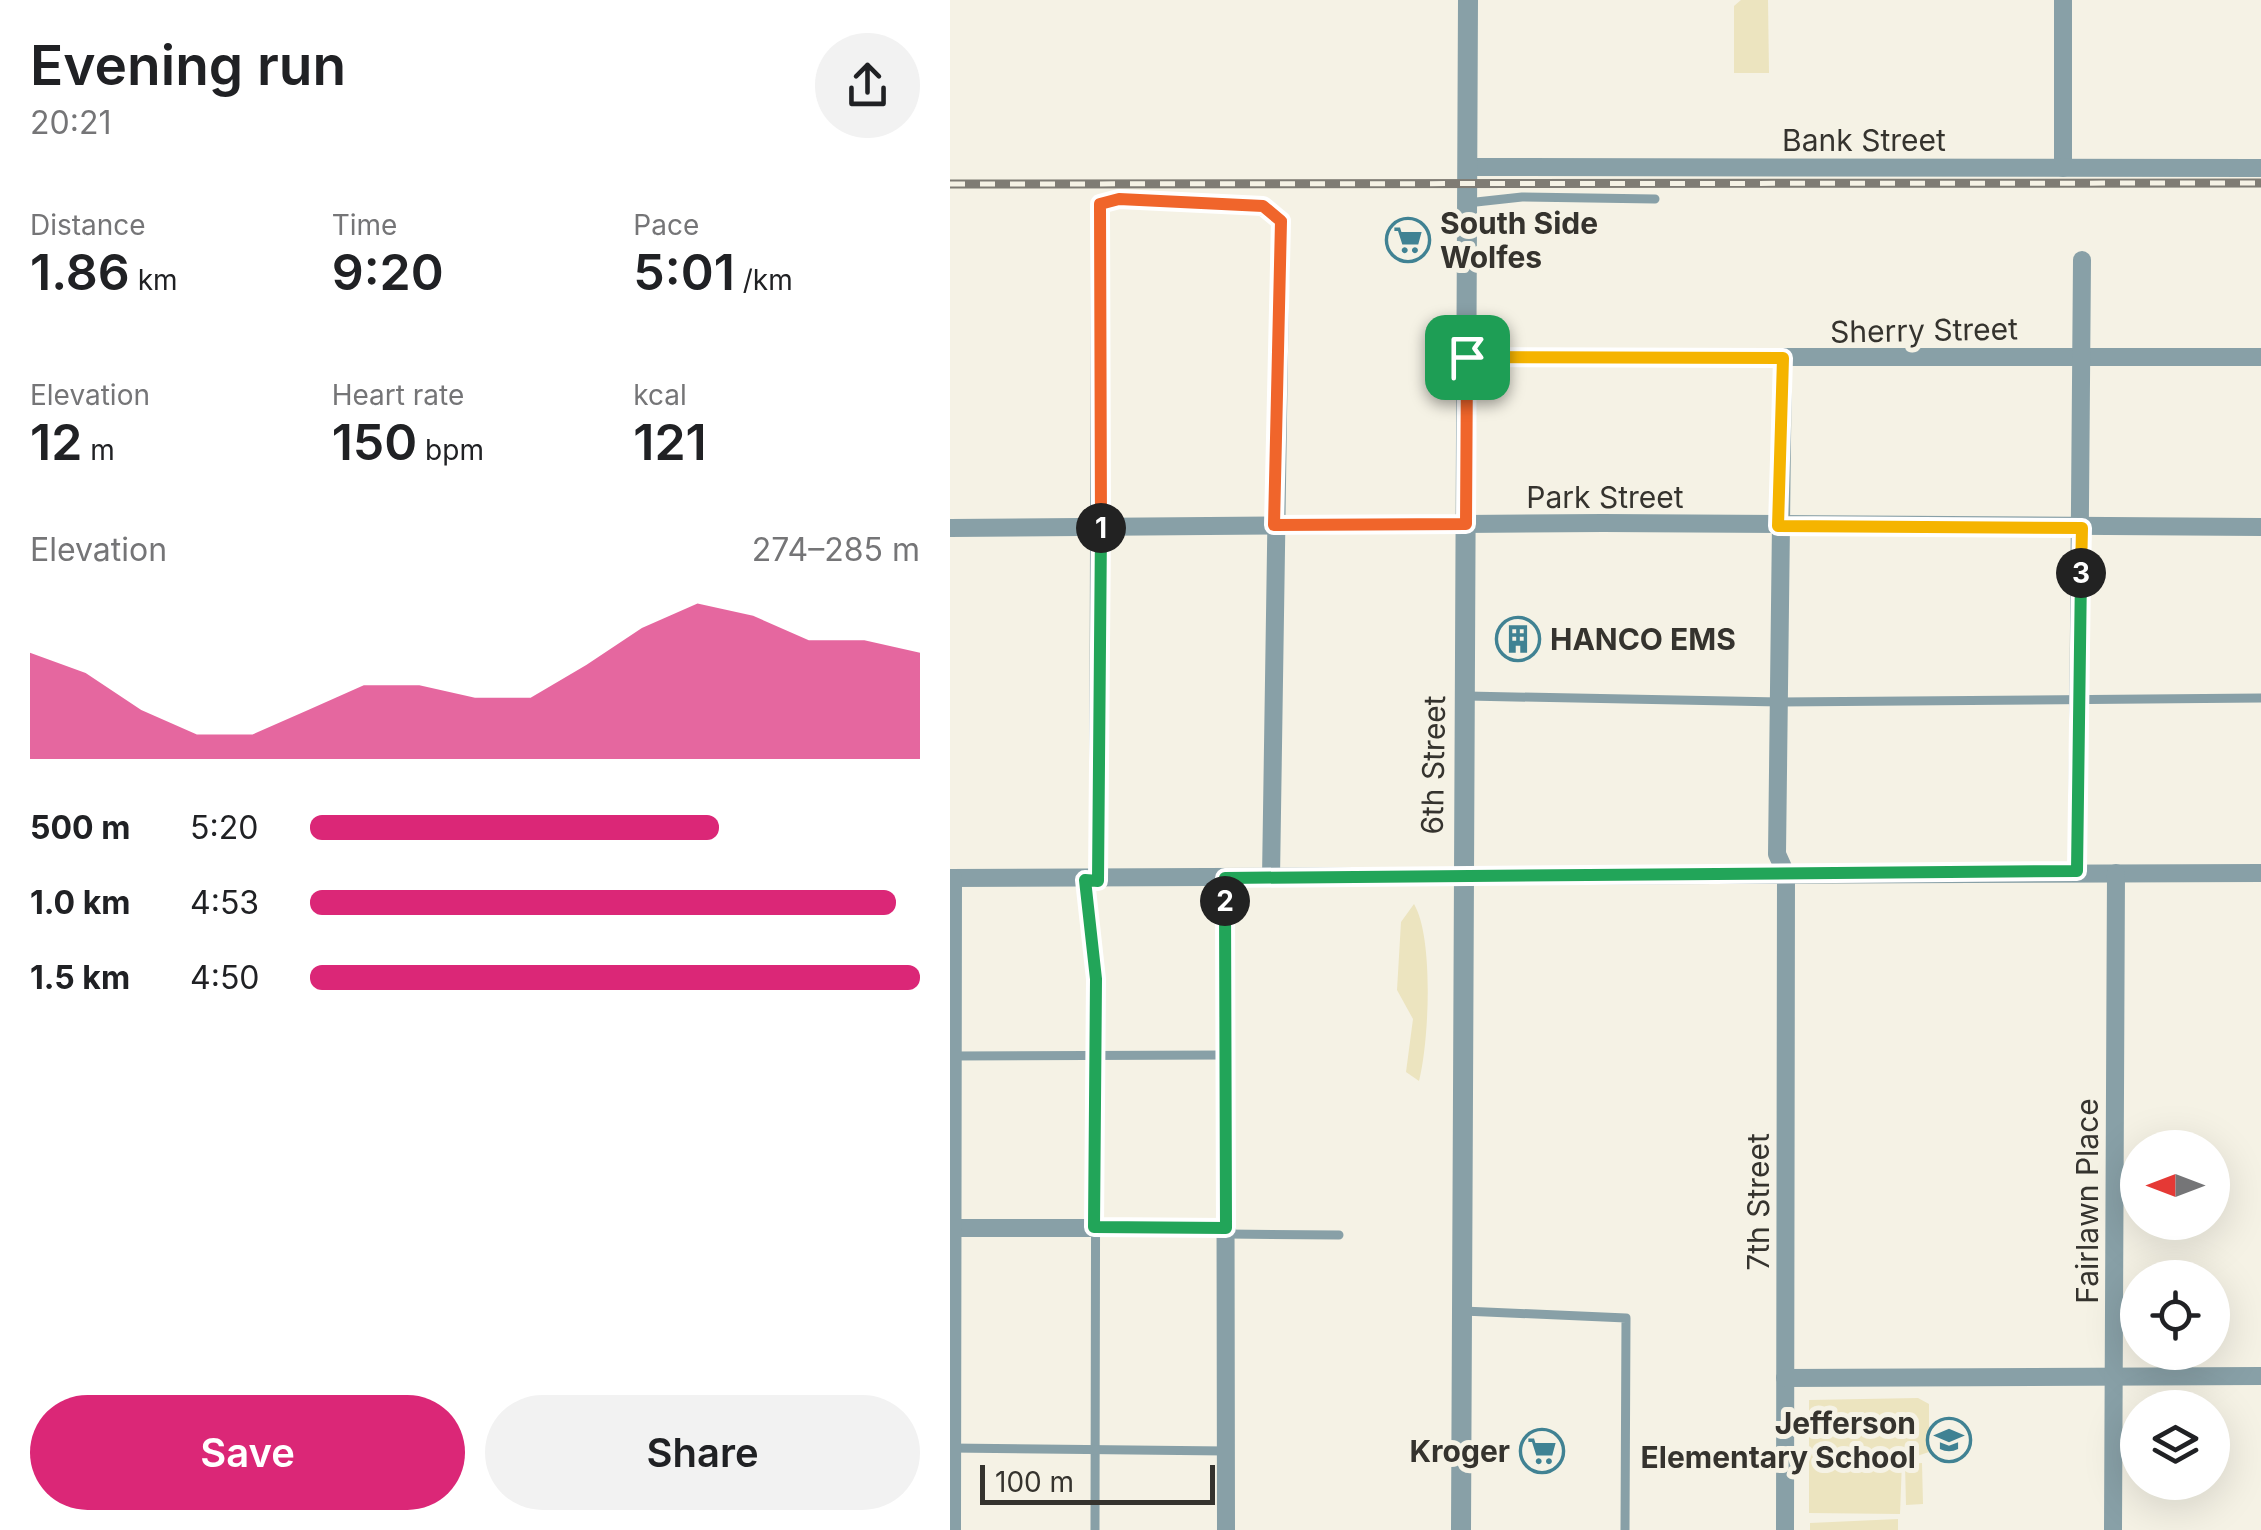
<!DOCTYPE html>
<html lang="en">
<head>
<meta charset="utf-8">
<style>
  body { margin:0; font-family:Inter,sans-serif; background:#f2f2f2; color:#202124; height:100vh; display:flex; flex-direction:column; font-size:38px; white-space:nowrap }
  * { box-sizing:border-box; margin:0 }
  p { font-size:32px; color:#757577 }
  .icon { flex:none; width:55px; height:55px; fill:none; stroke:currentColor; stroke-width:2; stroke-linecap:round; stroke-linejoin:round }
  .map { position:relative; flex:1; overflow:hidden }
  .side { display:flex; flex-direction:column; background:#fff; width:950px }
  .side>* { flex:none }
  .needle { width:65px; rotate:270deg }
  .fabs { position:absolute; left:1170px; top:1130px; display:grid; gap:20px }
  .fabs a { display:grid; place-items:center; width:110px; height:110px; border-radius:50%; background:#fff; box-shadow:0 10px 40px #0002; font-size:50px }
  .scale { position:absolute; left:30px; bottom:25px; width:235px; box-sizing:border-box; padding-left:10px; border:5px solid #35332e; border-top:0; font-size:28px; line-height:35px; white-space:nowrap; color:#35332e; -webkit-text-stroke:8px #f5f2e5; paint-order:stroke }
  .pin { position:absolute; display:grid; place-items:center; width:85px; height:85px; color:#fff; margin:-42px; border-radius:20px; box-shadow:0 5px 15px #0006 }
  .km { position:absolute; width:50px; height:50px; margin:-25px; border-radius:50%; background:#222; color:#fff; font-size:28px; line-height:50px; text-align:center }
  .round { display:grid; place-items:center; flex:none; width:105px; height:105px; border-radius:52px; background:#f2f2f2 }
  .overview { display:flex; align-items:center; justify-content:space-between; height:170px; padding:0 30px }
  h1 { font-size:55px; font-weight:600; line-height:75px }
  .metrics { display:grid; grid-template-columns:repeat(3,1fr); gap:15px; height:170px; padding:10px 30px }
  .metrics div { display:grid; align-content:center }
  .metrics b { font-size:50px; font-weight:600 }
  .metrics small { font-size:28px; font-weight:400 }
  .metrics p { font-size:28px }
  .chart { height:280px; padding:20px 30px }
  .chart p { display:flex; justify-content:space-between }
  .chart svg { width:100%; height:180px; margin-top:10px; fill:#db2777; opacity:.7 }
  .cta { display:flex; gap:20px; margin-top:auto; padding:20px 30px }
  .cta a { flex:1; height:115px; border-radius:60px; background:#db2777; color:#fff; font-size:40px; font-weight:600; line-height:115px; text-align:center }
  .cta a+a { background:#f2f2f2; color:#202124 }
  ul { padding:0 30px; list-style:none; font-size:32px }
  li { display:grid; grid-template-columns:160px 120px 1fr; align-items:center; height:75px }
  li i { height:25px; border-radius:12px; background:#db2777 }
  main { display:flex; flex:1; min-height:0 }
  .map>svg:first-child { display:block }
  .green { fill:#ece4bf }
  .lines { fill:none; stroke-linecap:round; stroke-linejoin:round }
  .service { stroke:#88a0a7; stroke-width:9 }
  .minor { stroke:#88a0a7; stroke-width:18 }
  .tertiary { stroke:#88a0a7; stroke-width:20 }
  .rail-casing { stroke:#7f7c74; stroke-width:9 }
  .rail { stroke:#f5f2e5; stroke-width:5; stroke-dasharray:15; stroke-linecap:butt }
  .split-1-casing { stroke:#fff; stroke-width:20 }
  .split-2-casing { stroke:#fff; stroke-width:20 }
  .split-3-casing { stroke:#fff; stroke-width:20 }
  .split-4-casing { stroke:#fff; stroke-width:20 }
  .split-1 { stroke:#f0652b; stroke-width:12 }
  .split-2 { stroke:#22a559; stroke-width:12 }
  .split-3 { stroke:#22a559; stroke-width:12 }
  .split-4 { stroke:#f5b400; stroke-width:12 }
  .labels { text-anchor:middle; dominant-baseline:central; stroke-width:10; stroke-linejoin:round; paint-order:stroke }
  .street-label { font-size:30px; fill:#35332e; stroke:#f5f2e5 }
  .poi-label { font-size:30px; font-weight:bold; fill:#35332e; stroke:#f5f2e5; text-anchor:start }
</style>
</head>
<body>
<main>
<section class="side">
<div class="overview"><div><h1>Evening run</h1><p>20:21</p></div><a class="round"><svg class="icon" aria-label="share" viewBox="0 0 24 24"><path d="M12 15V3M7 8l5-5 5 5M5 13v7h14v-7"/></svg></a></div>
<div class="metrics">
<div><p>Distance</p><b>1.86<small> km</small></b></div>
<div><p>Time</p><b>9:20</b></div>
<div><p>Pace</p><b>5:01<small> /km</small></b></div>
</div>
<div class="metrics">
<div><p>Elevation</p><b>12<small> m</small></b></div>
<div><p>Heart rate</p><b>150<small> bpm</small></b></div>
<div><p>kcal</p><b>121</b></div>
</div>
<div class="chart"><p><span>Elevation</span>274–285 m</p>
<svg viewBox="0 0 160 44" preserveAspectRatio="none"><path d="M0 44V18L10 23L20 32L30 38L40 38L50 32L60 26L70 26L80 29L90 29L100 21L110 12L120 6L130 9L140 15L150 15L160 18V44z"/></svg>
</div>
<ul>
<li><b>500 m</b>5:20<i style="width:67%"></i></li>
<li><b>1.0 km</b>4:53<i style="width:96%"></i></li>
<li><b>1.5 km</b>4:50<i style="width:100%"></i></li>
</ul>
<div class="cta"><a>Save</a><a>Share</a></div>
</section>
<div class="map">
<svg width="1311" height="1530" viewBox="0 0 1311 1530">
  <rect width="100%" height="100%" fill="#f5f2e5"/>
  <!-- green -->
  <g class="green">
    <path d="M791,0H818L819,73H784V6Z"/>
    <path d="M464,904C484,938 479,1042 469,1081L456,1072L463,1019L447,990L451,922Z"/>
    <path d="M968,1398L979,1404V1452L952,1461L950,1514L859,1513V1400Z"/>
    <path d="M972,1463L973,1504L956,1505L955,1464Z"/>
    <path d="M948,1519V1530H860V1523Z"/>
  </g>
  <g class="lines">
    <!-- service -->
    <g class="service">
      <path d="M517,203L572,197L705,199"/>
      <path d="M517,696L830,702L1311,698"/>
      <path d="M135,881L146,979L145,1530"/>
      <path d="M3,1056L276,1055"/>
      <path d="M277,1234L389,1235"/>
      <path d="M513,1311L676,1318L675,1530"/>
      <path d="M0,1448L276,1451"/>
    </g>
    <!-- minor -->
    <g class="minor">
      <path d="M1113,0V168"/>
      <path d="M517,167L1311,168"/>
      <path d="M517,357H1311"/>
      <path d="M833,358L827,854L836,874L835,1530"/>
      <path d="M0,528L653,523L1311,527"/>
      <path d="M1127,871L1132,260"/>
      <path d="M0,878L1311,873"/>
      <path d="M275,878L276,1530"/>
      <path d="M148,881L150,204L169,199L313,206L331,221L321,878"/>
      <path d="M0,1228H277"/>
      <path d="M835,1378L1311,1376"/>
      <path d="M2,1530L3,878"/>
      <path d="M1163,1530L1166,873"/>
    </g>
    <!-- tertiary -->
    <path class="tertiary" d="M511,1530L518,0"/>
    <defs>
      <path id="rail" d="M0,184L1311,183"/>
    </defs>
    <!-- rail casing -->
    <use href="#rail" class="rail-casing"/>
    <!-- rail -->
    <use href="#rail" class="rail"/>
  </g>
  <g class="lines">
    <defs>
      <path id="split-1" d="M151,528L150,204L169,199L313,206L331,221L324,525L516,524L517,357"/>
      <path id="split-2" d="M151,528L148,881L135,880L146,979L144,1227L276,1228L275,901"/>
      <path id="split-3" d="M275,901V878L1127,871L1131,573"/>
      <path id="split-4" d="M517,357L833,358L828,526L1132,528L1131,573"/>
    </defs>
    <!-- split-1 casing -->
    <use href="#split-1" class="split-1-casing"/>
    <!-- split-2 casing -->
    <use href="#split-2" class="split-2-casing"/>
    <!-- split-3 casing -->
    <use href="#split-3" class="split-3-casing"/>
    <!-- split-4 casing -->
    <use href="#split-4" class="split-4-casing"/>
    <!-- split-1 -->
    <use href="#split-1" class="split-1"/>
    <!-- split-2 -->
    <use href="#split-2" class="split-2"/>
    <!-- split-3 -->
    <use href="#split-3" class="split-3"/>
    <!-- split-4 -->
    <use href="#split-4" class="split-4"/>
  </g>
  <!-- icons -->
  <defs>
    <symbol id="supermarket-ring" viewBox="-11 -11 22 22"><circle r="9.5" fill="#f5f2e5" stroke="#408293" stroke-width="1.5"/><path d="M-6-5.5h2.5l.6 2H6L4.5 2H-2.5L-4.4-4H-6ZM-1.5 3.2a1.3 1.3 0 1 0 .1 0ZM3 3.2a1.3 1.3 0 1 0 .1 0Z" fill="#408293"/></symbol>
    <symbol id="building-ring" viewBox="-11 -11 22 22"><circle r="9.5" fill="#f5f2e5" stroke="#408293" stroke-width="1.5"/><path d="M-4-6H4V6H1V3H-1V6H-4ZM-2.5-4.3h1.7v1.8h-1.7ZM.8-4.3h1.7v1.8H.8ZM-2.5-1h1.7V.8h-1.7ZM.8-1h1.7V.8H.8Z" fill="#408293"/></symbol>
    <symbol id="school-ring" viewBox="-11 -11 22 22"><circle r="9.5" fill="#f5f2e5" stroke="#408293" stroke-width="1.5"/><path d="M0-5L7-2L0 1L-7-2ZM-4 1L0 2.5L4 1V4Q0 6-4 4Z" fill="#408293"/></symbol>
  </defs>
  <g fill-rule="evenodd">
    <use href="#supermarket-ring" x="433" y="215" width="50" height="50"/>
    <use href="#building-ring" x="543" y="614" width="50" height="50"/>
    <use href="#school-ring" x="974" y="1415" width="50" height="50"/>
    <use href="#supermarket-ring" x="567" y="1426" width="50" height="50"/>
  </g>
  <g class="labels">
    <!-- street labels -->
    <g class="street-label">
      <text x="914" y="140">Bank Street</text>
      <text transform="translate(974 330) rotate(-1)">Sherry Street</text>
      <text x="655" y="497">Park Street</text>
      <text transform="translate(483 765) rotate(-89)">6th Street</text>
      <text transform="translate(1137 1201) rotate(-90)">Fairlawn Place</text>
      <text transform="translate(808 1202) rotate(-90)">7th Street</text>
    </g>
    <!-- poi labels -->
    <g class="poi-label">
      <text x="490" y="223">South Side<tspan x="490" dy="34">Wolfes</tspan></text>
      <text x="600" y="639">HANCO EMS</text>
      <text x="966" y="1423" text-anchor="end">Jefferson<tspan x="966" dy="34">Elementary School</tspan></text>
      <text x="560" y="1451" text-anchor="end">Kroger</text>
    </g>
  </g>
</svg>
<div class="fabs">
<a><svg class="needle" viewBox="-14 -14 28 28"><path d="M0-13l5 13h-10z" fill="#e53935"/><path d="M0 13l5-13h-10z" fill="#757577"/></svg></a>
<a><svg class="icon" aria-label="locate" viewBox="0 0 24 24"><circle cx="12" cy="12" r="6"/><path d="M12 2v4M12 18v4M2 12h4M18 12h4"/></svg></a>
<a><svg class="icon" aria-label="layers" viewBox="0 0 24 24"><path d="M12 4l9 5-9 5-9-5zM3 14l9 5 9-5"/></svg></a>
</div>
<div class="scale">100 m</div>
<div class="pin" style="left:517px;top:357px;background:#1e9e55"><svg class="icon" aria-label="arrive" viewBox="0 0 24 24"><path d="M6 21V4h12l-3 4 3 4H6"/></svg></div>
<b class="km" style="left:151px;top:528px">1</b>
<b class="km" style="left:275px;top:901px">2</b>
<b class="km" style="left:1131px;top:573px">3</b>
</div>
</main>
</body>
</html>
